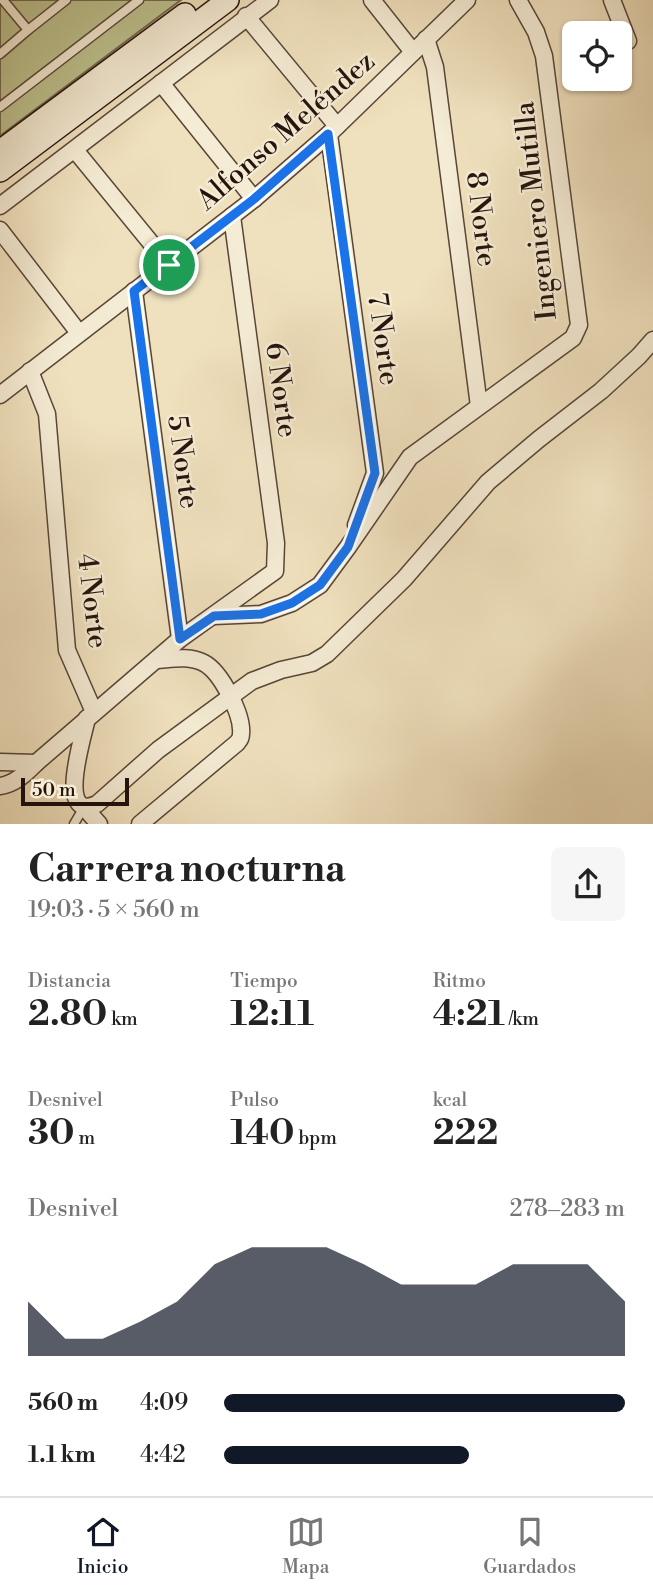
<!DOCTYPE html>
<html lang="es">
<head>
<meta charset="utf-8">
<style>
  body { margin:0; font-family:"Libre Bodoni",serif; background:#f6f6f6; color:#222; height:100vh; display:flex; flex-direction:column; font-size:26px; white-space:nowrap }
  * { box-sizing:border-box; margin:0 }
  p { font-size:23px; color:#767676 }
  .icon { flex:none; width:38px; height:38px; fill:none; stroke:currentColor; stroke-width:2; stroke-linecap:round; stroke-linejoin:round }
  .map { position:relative; height:824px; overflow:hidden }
  .drawer { display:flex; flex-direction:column; background:#fff; flex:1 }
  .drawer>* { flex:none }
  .tools { position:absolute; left:562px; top:21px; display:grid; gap:14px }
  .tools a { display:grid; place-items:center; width:70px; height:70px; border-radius:10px; background:#fff; box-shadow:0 2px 5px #0004; font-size:35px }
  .scale { position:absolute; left:21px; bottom:18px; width:108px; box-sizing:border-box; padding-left:7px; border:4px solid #25130c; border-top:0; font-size:19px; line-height:24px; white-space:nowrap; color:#25130c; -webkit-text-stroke:5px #f5ecd5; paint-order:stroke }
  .pin { position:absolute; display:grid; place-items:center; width:60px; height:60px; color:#fff; margin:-30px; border:4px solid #fff; border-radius:50%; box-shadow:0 2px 7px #0007 }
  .round { display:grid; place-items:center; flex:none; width:74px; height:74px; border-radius:10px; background:#f6f6f6 }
  .head { display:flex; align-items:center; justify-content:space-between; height:119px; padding:0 28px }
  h1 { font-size:38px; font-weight:800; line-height:52px }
  .metrics { display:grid; grid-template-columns:repeat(3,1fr); gap:10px; height:119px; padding:7px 28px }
  .metrics div { display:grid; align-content:center }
  .metrics b { font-size:35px; font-weight:800 }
  .metrics small { font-size:19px; font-weight:400 }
  .metrics p { font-size:19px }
  .chart { height:196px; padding:14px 28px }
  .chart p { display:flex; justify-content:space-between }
  .chart svg { width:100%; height:126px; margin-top:7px; fill:#111827; opacity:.7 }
  ul { padding:0 28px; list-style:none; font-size:23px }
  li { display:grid; grid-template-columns:112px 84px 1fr; align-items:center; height:52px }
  li i { height:18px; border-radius:9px; background:#111827 }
  .dock { display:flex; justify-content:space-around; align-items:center; height:98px; border-top:2px solid #e0e0e0; background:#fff; font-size:19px; color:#767676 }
  .dock a { display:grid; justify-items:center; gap:4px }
  .dock .on { color:#111827 }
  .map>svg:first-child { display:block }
  .green { fill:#bdc28f; stroke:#716a4e; stroke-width:2 }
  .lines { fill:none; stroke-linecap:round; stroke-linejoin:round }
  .lane-casing { stroke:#584638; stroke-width:11 }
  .street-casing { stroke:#584638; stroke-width:19 }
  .secondary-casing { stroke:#25130c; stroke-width:24 }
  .lane { stroke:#f5ecd5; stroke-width:8 }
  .street { stroke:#f5ecd5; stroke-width:16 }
  .secondary { stroke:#f5ecd5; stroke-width:21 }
  .route-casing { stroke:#fff; stroke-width:14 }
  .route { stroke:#1a73e8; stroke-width:9 }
  .labels { text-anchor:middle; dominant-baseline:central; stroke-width:5; stroke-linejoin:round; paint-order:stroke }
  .street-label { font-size:28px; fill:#25130c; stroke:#f5ecd5 }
</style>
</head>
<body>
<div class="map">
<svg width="653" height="824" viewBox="0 0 653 824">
  <rect width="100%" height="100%" fill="#f0e1be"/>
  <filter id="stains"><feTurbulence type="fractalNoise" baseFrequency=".00286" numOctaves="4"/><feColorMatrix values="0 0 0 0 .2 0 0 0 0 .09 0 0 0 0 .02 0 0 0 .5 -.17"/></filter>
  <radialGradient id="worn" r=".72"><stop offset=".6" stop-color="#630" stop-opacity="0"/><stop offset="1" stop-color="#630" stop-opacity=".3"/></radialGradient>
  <!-- green -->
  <path class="green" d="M0,0H181L0,136Z"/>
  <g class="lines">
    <defs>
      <g id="lane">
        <path d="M3,0L28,30L66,0"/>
        <path d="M0,54L28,30"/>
        <path d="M0,107L139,0"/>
        <path d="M74,824L84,807"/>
      </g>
      <g id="street">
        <path d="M372,0L413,52"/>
        <path d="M612,0L628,41"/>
        <path d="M246,16L337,126"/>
        <path d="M426,39L435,67L479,406"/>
        <path d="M161,83L254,199"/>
        <path d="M329,134L375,473L356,525"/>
        <path d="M75,150L169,265"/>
        <path d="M0,206L270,0"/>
        <path d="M0,230L79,333"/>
        <path d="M134,291L180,639"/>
        <path d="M30,371L47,414L67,650L94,712"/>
        <path d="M0,395L254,199L329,134L467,0"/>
        <path d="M214,616L261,614L292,603L320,585L348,547L410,457L573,338L579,325L544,56L536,32L518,0"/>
        <path d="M87,718C84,734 55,823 97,804L158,750L252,681L281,670L312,663L327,654L404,579L488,482L539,439L601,391L639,356L653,340"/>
        <path d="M0,762L36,763"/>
        <path d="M0,786C15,784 26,773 36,763L180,639L275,571L276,543L232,216"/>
        <path d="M84,807L99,824"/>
        <path d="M140,824L237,743C240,739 241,738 241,734C243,715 221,672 204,663C189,655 172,659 156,660"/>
      </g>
      <g id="secondary">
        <path d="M0,151L185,14"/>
        <path d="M0,171L228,0"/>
      </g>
    </defs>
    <!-- lane casing -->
    <use href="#lane" class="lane-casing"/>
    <!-- street casing -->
    <use href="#street" class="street-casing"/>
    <!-- secondary casing -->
    <use href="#secondary" class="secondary-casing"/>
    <!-- lane -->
    <use href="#lane" class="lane"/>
    <!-- street -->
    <use href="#street" class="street"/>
    <!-- secondary -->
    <use href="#secondary" class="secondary"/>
  </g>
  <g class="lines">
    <defs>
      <path id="route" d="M328,134L375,473L348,547L320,585L292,603L261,614L214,616L180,639L134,291L254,199Z"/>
    </defs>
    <!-- route casing -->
    <use href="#route" class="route-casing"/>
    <!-- route -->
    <use href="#route" class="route"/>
  </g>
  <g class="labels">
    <!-- street labels -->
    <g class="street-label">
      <text transform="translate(286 131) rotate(-41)">Alfonso Meléndez</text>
      <text transform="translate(536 211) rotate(-96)">Ingeniero Mutilla</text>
      <text transform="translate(481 219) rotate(83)">8 Norte</text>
      <text transform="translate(383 339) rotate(82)">7 Norte</text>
      <text transform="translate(281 390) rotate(82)">6 Norte</text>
      <text transform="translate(183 462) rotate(82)">5 Norte</text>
      <text transform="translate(92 601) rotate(83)">4 Norte</text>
    </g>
  </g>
  <rect width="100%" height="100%" filter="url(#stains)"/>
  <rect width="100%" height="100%" fill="url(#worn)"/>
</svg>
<div class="tools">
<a><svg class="icon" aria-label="locate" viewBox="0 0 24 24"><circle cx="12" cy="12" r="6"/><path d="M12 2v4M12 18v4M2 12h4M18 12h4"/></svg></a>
</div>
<div class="scale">50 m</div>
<div class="pin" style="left:169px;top:265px;background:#1e9e55"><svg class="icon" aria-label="arrive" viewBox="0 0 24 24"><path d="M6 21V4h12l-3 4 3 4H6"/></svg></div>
</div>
<section class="drawer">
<div class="head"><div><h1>Carrera nocturna</h1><p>19:03 · 5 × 560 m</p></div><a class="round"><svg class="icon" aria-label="share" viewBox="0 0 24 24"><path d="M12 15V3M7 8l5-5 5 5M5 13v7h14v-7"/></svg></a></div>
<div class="metrics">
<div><p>Distancia</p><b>2.80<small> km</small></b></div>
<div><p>Tiempo</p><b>12:11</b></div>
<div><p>Ritmo</p><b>4:21<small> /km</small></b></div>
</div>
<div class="metrics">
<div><p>Desnivel</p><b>30<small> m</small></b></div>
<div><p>Pulso</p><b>140<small> bpm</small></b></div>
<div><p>kcal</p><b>222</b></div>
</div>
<div class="chart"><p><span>Desnivel</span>278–283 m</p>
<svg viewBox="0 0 160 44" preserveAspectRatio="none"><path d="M0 44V25L10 38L20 38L30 32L40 25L50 12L60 6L70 6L80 6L90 12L100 19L110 19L120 19L130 12L140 12L150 12L160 25V44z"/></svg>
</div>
<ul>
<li><b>560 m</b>4:09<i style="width:100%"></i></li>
<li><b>1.1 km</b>4:42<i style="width:61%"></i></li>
</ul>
</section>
<nav class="dock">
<a class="on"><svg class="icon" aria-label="home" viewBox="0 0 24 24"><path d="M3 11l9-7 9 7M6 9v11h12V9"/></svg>Inicio</a>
<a><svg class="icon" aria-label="map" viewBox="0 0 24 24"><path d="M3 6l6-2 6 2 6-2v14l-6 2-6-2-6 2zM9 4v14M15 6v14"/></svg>Mapa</a>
<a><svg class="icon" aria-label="saved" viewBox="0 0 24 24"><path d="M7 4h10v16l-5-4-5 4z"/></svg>Guardados</a>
</nav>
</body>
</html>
